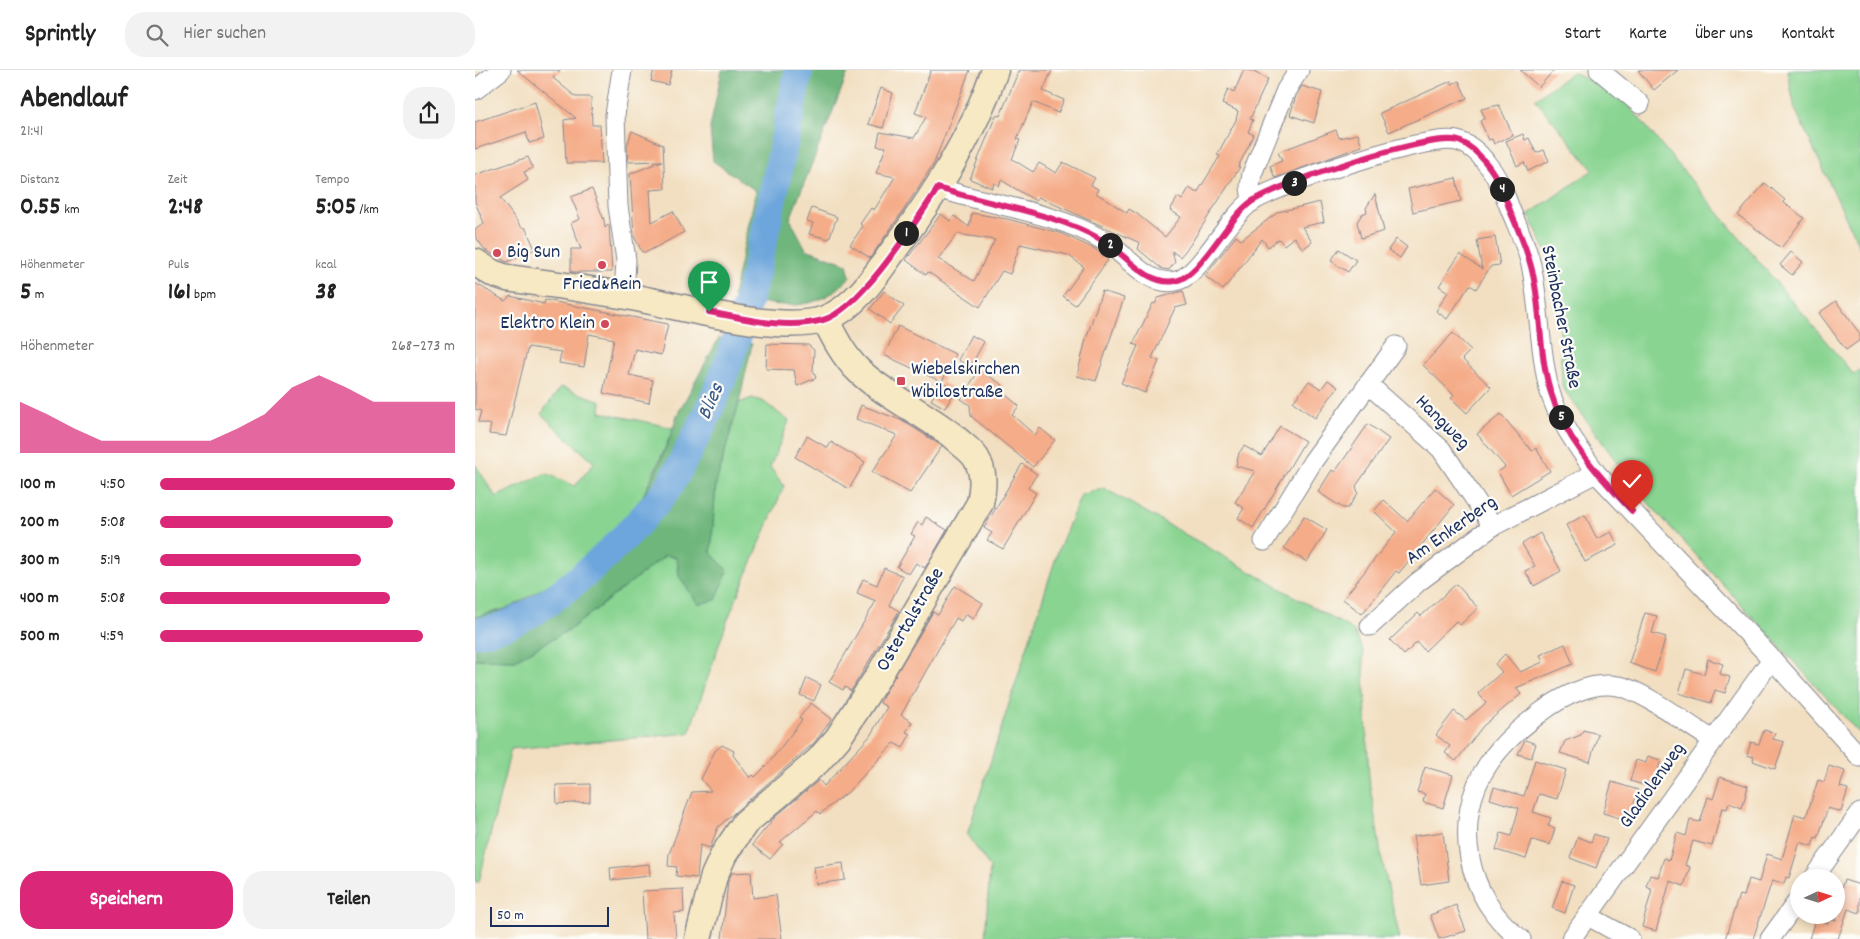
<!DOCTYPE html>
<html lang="de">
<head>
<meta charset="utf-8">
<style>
  body { margin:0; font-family:Dekko,sans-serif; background:#f2f2f2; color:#222; height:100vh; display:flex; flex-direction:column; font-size:19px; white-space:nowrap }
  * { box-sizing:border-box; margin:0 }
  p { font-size:16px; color:#767676 }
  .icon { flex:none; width:28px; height:28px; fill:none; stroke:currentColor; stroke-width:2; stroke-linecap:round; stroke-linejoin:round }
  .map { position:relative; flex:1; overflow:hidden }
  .side { display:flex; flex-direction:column; background:#fff; width:475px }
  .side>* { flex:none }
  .needle { width:32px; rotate:86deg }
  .buttons { position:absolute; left:1315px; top:799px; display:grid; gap:10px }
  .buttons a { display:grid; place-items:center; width:55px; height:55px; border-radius:50%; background:#fff; box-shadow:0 2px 8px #0003; font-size:25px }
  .scale { position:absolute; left:15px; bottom:12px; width:119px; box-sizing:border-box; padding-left:5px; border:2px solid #1b2f5e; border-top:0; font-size:14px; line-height:18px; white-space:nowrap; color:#1b2f5e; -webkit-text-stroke:4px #fdfcf7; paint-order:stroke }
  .pin { position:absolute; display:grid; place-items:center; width:42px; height:42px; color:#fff; margin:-51px -21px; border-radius:50% 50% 50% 0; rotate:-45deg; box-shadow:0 0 5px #0007 }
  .pin .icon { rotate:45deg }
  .km { position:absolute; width:25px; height:25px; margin:-12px; border-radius:50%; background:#222; color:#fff; font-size:14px; line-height:25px; text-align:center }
  .round { display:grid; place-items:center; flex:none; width:52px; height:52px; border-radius:20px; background:#f2f2f2 }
  .head { display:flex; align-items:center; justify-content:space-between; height:85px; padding:0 20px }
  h1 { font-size:28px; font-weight:700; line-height:38px }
  .metrics { display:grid; grid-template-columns:repeat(3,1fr); gap:8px; height:85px; padding:5px 20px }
  .metrics div { display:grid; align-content:center }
  .metrics b { font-size:25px; font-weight:700 }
  .metrics small { font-size:14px; font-weight:400 }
  .metrics p { font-size:14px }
  .chart { height:140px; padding:10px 20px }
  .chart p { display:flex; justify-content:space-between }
  .chart svg { width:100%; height:90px; margin-top:5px; fill:#db2777; opacity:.7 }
  .primary-button { display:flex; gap:10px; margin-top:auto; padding:10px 20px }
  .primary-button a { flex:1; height:58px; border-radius:20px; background:#db2777; color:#fff; font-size:20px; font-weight:700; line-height:58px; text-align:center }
  .primary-button a+a { background:#f2f2f2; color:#222 }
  ul { padding:0 20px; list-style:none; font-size:16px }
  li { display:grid; grid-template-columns:80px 60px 1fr; align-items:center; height:38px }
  li i { height:12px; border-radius:6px; background:#db2777 }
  header { display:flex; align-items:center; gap:30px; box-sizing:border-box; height:70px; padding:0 25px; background:#fff; border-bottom:1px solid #e0e0e0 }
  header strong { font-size:24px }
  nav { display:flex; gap:28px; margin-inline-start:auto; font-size:18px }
  .search { width:350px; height:45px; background:#f2f2f2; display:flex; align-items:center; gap:12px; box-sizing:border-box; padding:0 18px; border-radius:20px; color:#767676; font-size:19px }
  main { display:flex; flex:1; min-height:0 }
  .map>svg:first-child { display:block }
  .green { fill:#89d491; stroke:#528278 }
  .forest { fill:#6eb67b; stroke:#44726c }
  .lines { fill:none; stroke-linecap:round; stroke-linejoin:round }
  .river { stroke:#6da6dc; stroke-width:29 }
  .building { fill:#f5ac88; fill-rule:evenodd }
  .minor-casing { stroke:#868790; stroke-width:21 }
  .secondary-casing { stroke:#868790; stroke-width:29 }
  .minor { stroke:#fff; stroke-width:19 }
  .secondary { stroke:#f7e9c3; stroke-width:26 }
  .route-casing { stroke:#fff; stroke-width:10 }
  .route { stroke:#db2777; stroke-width:6 }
  .poi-dot { fill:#d1495b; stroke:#fdfcf7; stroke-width:2 }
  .labels { text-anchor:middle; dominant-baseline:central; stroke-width:4.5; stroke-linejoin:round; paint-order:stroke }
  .poi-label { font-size:20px; fill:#1b2f5e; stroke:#fdfcf7; text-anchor:start }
  .street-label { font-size:20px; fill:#1b2f5e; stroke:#fdfcf7 }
  .water-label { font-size:21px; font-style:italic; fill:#38598a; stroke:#fdfcf7 }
</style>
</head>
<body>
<header>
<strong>Sprintly</strong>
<div class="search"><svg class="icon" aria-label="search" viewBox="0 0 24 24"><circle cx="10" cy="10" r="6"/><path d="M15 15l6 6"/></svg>Hier suchen</div>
<nav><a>Start</a><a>Karte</a><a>Über uns</a><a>Kontakt</a></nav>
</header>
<main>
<section class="side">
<div class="head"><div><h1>Abendlauf</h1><p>21:41</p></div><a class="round"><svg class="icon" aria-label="share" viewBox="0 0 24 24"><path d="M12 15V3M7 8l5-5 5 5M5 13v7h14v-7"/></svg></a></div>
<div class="metrics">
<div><p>Distanz</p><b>0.55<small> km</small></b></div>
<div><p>Zeit</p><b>2:48</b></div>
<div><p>Tempo</p><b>5:05<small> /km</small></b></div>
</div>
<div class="metrics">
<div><p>Höhenmeter</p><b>5<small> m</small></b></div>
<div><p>Puls</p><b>161<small> bpm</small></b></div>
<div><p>kcal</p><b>38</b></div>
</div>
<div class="chart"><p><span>Höhenmeter</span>268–273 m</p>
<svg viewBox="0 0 160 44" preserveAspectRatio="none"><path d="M0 44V19L10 25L20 32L30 38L40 38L50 38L60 38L70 38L80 32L90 25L100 12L110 6L120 12L130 19L140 19L150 19L160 19V44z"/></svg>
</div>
<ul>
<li><b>100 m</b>4:50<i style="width:100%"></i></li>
<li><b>200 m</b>5:08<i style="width:79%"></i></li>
<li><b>300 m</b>5:19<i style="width:68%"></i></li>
<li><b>400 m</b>5:08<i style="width:78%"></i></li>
<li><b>500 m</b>4:59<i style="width:89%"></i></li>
</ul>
<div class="primary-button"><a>Speichern</a><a>Teilen</a></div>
</section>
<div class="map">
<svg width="1385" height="869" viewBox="0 0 1385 869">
  <rect width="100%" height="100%" fill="#fdfcf7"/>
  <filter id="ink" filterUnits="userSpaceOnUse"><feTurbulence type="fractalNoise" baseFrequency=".02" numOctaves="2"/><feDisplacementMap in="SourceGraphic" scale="10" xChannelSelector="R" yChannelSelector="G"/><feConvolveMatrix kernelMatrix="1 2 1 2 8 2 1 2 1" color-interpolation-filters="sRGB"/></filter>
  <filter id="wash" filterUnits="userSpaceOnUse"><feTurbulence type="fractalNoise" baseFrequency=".0096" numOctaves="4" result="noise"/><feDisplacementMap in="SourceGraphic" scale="20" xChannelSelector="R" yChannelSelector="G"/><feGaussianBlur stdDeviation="1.12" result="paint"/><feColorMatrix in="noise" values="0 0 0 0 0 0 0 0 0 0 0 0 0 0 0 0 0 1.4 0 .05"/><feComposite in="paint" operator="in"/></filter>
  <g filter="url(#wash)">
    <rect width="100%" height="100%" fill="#f2dfc1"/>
    <!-- green -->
    <g class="green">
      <path d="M1312,0H1385V178L1320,39Z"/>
      <path d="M1098,2L1149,30L1379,305L1385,299V664L1165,424L1087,317L1084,236L1076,193L1054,144L1118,100L1060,29Z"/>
      <path d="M86,317L126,331L125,342L199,358L168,426L129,473L80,511L36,537L0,547V394L21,427L71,403L100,416L119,393L66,344Z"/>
      <path d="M277,328L289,332L314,351L295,397L309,416L252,551L214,663L36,679L4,812H0V589L40,590L97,558L191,485L202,488L204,506L236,483L241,413L264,333Z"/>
      <path d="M629,418L878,560L888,580L894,710L907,790L925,869H510L515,797L492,765L583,481L606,425Z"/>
    </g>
    <!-- forest -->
    <g class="forest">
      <path d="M247,0H374L315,149L331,179L372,194L375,207C341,245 303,237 258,226L281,121L238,91L235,58Z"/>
      <path d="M244,268L277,274L264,333L241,413L236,483L253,501L241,530L223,534L204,506L202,488L191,485L97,558L40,590L0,589V547C12,544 26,542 37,537C80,516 142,467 168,426C179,408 197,366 202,345Z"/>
    </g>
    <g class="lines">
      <!-- river -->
      <path class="river" d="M0,563C41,558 74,533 105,508C133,485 170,448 192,419C201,406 208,390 216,376C279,260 296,127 324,0"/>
    </g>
    <g id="blocks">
      <!-- building -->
      <g class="building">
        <path d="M42,0H86L78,8L101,27H116L117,55H125L127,93H91L89,50L101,48Z"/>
        <path d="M179,0H197L193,15L176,11Z"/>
        <path d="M456,0H495L459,93L428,141L395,188L375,175L388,156L385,154L396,138L399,140L420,107L401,103L411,77L402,76L405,62L439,68L451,47L440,43Z"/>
        <path d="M544,0H577L568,21L589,30L583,43L558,32L542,69L545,70L537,89L558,102L564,93L581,103L588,92L620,108L616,115L623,119L621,123L652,143L654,139L661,143L690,167L706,147L695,140L703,127L707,130L714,118L722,123L745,86L742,85L761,50L763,41L747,34L753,19L759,22L769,0H774L793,9L775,49L778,50L773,62L779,65L763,97H765L715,175L705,187L697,181L700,192L694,200L687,199L663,179L665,173L581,135L563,127L561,131L526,110L524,116L519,113L517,118L495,109L521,45L525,46Z"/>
        <path d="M1045,0H1079L1064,17Z"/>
        <path d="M1163,0H1203L1179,20Z"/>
        <path d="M976,11L977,14L984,11L992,28L914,62L905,43Z"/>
        <path d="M827,16L847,22L839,53L815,45L821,26Z"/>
        <path d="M406,18L418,23L408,58L393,54Z"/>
        <path d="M60,32L69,69L54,73L51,62L0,79V52Z"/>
        <path d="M1024,35L1038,65L1019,74L1017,69L1014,70L1005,51L1010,48L1006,39Z"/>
        <path d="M861,60L864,68L883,64L887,76L800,108L795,96L807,91L803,82Z"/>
        <path d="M157,61L188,75L190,119L175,120L177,152L198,141L209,162L172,182H167L159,166L155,104L187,91L153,92L152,76Z"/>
        <path d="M1048,64L1050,70L1054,68L1061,83L1069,80L1074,91L1053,101L1049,92L1042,96L1031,71Z"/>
        <path d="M53,87L58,98L49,102L53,110L25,128L47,158L50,157L60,179L32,192L10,180L0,166V160L9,153L0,132V105Z"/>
        <path d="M981,108L986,131L938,142L933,119Z"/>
        <path d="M1290,113L1310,130L1308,132L1329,148L1306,178L1263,145Z"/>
        <path d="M117,119L129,150L130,158L134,154L137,202H96V179H106L96,153L105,149L96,127Z"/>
        <path d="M900,124L909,161L886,168L882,152L887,144L892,142L891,138Z"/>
        <path d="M845,132L849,152L827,157L837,172L828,179L819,167L809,175L804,169L793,177L787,169L748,220L730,206L761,166L766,170L803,142Z"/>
        <path d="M337,138L362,147L354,169L334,164L338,153L332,151Z"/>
        <path d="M497,143L532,149L585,163L620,179L633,190L600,235L588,226L609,197L593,185L545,174L535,204L527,201L505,237L453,202L451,205L431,190L466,144L475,151L479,146L494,157ZM482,164L520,170L499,211L463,189Z"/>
        <path d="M1020,167L1025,195L1016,196L1001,219L995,215L972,249L961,241L973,222L964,216L985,184L1007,199L1002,170Z"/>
        <path d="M921,169L932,177L925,188L913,180Z"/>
        <path d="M864,179L881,190L873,202L856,191Z"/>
        <path d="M1316,182L1328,192L1317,205L1305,195Z"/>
        <path d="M0,213L30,231L35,226L69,234L70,230L193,254L186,285L160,279L154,305L178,310L174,333L128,323L139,269L114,264L109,297L84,293L86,282L53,277L31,366L14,364L16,355L3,352L6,341L0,339Z"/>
        <path d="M409,221L429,236L415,254L395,239Z"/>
        <path d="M627,221L649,228L621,311L602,306L611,269Z"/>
        <path d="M708,221L712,235L700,238L677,288L684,291L670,323L646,313L663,276L658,274L678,233L680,234L683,228Z"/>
        <path d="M1361,231L1385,264V270L1371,280L1344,243Z"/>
        <path d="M423,256L480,284L467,312L409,285Z"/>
        <path d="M978,263L996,280L987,289L1016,317L992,343L976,328L979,325L948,295Z"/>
        <path d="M496,265L509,272L495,297L483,290Z"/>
        <path d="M292,274L333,275L339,280L338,300L341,308L322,316L319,300L291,299Z"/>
        <path d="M504,300L528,315L525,320L544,336L537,345L560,365L565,358L580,370L558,397L496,346L495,335L486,329Z"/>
        <path d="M853,310L863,317L840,348L818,332L834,311L846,319Z"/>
        <path d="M467,312L481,320L470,338L456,330Z"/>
        <path d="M386,335L428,351L467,376L435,423L397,402L422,365L381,349Z"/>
        <path d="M1026,344L1057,381L1061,378L1075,401L1036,425L1023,402L1030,397L1002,364Z"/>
        <path d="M893,354L914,369L881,416L883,423L873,438H868L843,422L857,400L860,402Z"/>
        <path d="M805,356L830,371L778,458L763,448L769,438L760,432L780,401L761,396L764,383L769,376L787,386Z"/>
        <path d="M332,366L353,378L356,372L390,392L374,419L320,387Z"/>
        <path d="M547,394L562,404L553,418L561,423L528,479L512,470L517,463L509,458Z"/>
        <path d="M960,418L979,435L924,503L921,501L887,544L868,529L921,462L899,441L909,430L932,451Z"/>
        <path d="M1110,445L1122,469L1136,462L1143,475L1110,492L1091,455Z"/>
        <path d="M829,446L852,460L832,492L809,478Z"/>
        <path d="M451,447L472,460L450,498L441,493L434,504L422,497L440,466L436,464L443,452L447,455Z"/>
        <path d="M1065,463L1086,501L1059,516L1050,501L1060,496L1047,474Z"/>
        <path d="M409,498L428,506L414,535L424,541L376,621L370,617L368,620L354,612L401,531L382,523L388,509L402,515Z"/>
        <path d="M981,514L1003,538L985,555L981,551L950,581L942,572L929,585L915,570L943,543L946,546Z"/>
        <path d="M480,516L508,533L498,549L490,544L486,551L481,548L426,645L437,652L431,662L435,664L428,678L419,673L373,722L345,744L342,741L305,772L308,774L295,789L277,775L300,747L344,710L349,716L395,666L412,637L405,633L409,624L458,542L463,545Z"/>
        <path d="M1170,543L1182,546L1177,563L1191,567L1180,602L1154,593Z"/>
        <path d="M1090,574L1098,594L1041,618L1046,624L1008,656L981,691L970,683L975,676L961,665L979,641L991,650L1011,633L1003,623L1027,602L1020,594L1030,584L1045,602L1068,592L1065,585Z"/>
        <path d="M1233,589L1248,594L1245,604L1255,607L1250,623L1240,620L1236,633L1204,623L1211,599L1229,604Z"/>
        <path d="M332,608L346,615L339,631L325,625Z"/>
        <path d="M336,633L357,649L339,673L243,757L235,778L225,775L222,808L201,806L202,797L193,796L194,784L217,722L236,721L226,709L240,681L247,675L259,681L258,685L275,708L278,705L280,707L293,694L327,650L324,648Z"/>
        <path d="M1108,660L1123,664L1115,692L1085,683L1090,671L1106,665Z"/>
        <path d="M1289,660L1300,663L1298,669L1309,672L1300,699L1278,691L1279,687L1272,685L1276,672L1284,674Z"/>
        <path d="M1050,670L1061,674L1056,688L1043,684Z"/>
        <path d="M1173,686L1186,690L1178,718L1155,711L1161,690L1171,693Z"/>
        <path d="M1060,690L1091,700L1082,729L1064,724L1058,742L1076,748L1073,756L1080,758L1075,775L1057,770L1051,789L1021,780L1026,763L1036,766L1044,738L1015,729L1019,717L1049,726Z"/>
        <path d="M1354,696L1370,701L1365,717L1373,719L1366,742L1353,738L1343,768L1340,767L1337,776L1325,772L1314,808L1311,807L1309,814L1297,811L1278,869H1250L1264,825L1269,826L1274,809L1284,812L1292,784L1307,789L1320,744L1331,747L1343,710L1349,712Z"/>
        <path d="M950,697L978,705L968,738L948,732L950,724L942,722Z"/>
        <path d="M1245,707L1273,716L1267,738L1254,733L1252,739L1247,738L1237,776L1218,771L1210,795L1215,797L1209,816L1195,811L1181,861L1167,857L1177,819L1171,816L1175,805L1183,807L1189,788L1194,790L1202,763L1211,766L1215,750L1225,752L1233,727L1238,729Z"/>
        <path d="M1137,712L1163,720L1154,751L1128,743Z"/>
        <path d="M115,714V732L82,734L81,715Z"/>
        <path d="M968,762L974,811L946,815L938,766Z"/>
        <path d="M1119,764L1132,769L1121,798L1095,788L1103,767L1116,772Z"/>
        <path d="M368,793L370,810L341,814L339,797Z"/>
        <path d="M174,794L175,806L136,810L135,798Z"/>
        <path d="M276,802L278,828L301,825L307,869H247L253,811L257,803Z"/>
        <path d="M1369,810L1385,815V843L1373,839L1363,869H1334L1340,850L1353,854L1355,849L1361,851V833Z"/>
        <path d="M1087,811L1099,815L1090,843L1077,838Z"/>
        <path d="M208,819L209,842L199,843L201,869H170L167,821Z"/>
        <path d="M981,835L991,861L964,869L955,845Z"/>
      </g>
    </g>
  </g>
  <g filter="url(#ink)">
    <use href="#blocks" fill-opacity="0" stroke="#868790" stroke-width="1"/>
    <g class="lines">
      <defs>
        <g id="minor">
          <path d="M147,0L140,45L143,136L151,190L149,226"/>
          <path d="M1124,0L1165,34"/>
          <path d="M0,20L26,0"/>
          <path d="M463,118C518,136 577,141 628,170C651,183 671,217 701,211C724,207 751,150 776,132C803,114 952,64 982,71C994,74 1005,84 1012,94C1023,107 1030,125 1036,141C1043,158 1052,177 1056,195C1065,236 1064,278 1074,319C1083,350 1103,377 1121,403L1297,589L1385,687"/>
          <path d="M777,132L775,117L777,104L811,20L824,0"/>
          <path d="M893,314L966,379L1018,456"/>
          <path d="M789,471L838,391L921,276"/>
          <path d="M895,556L943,512L1018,456L1121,403"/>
          <path d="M1339,808L1385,743"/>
          <path d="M1113,846L1155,869"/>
          <path d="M1046,869C991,830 975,749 1014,693C1028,672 1046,658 1065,643C1086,627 1116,611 1143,616C1166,619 1216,657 1238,670"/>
          <path d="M1096,869L1297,589"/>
          <path d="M1295,869L1324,829"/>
        </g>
        <g id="secondary">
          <path d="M0,192L17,203L32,208C72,213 112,219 152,226C199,235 307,265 350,249C378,239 400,207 416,184C459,126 497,68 520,0"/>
          <path d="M223,869L239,806L249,784L270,753L343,691L363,668L404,605L505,433C508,417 510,403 501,388C496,380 486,374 479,367C449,343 412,327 384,301C369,287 359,267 350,249"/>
        </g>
      </defs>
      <!-- minor casing -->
      <use href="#minor" class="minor-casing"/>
      <!-- secondary casing -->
      <use href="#secondary" class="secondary-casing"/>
      <!-- minor -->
      <use href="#minor" class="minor"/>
      <!-- secondary -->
      <use href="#secondary" class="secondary"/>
    </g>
  </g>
  <g class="lines" filter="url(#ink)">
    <defs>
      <path id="route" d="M234,242C271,249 311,260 348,250C386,239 441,151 463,118C518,136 576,141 627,170C650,183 671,216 700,211C725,207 751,150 776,132C802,114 955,62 984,71C994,75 1004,84 1011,93C1023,107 1030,126 1036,143C1046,166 1056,189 1060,215C1066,250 1065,286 1075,320C1089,368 1123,405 1157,441"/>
    </defs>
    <!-- route casing -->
    <use href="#route" class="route-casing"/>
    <!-- route -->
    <use href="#route" class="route"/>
  </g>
  <!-- markers -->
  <g class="poi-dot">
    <circle cx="22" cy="183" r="5"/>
    <circle cx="127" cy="195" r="5"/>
    <circle cx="130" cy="254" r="5"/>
    <rect x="421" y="306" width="10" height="10" rx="2.5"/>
  </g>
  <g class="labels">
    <!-- poi labels -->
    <g class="poi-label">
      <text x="32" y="183">Big Sun</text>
      <text x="127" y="215" text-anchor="middle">Fried&amp;Rein</text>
      <text x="120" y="254" text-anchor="end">Elektro Klein</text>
      <text x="436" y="300">Wiebelskirchen<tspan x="436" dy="23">Wibilostraße</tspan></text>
    </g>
    <!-- street labels -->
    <g class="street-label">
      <text transform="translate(1085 247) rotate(79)">Steinbacher Straße</text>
      <text transform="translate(967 353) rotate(45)">Hangweg</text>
      <text transform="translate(977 461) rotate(-35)">Am Enkerberg</text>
      <text transform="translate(436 550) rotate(-60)">Ostertalstraße</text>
      <text transform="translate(1178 716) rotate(-55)">Gladiolenweg</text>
    </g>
    <!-- water labels -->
    <g class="water-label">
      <text transform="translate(237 332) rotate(-66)">Blies</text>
    </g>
  </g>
</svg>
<div class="buttons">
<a><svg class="needle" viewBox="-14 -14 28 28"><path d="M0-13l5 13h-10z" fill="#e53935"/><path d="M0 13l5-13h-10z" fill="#767676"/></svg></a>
</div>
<div class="scale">50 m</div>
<div class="pin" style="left:234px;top:242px;background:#1e9e55"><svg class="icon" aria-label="arrive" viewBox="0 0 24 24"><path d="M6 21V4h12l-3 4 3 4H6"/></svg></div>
<div class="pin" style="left:1157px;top:441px;background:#d93025"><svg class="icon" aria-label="check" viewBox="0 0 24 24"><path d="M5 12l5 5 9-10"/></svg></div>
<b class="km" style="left:431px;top:163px">1</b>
<b class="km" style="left:635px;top:175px">2</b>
<b class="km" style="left:819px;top:113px">3</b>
<b class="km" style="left:1027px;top:119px">4</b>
<b class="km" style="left:1086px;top:347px">5</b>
</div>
</main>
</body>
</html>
